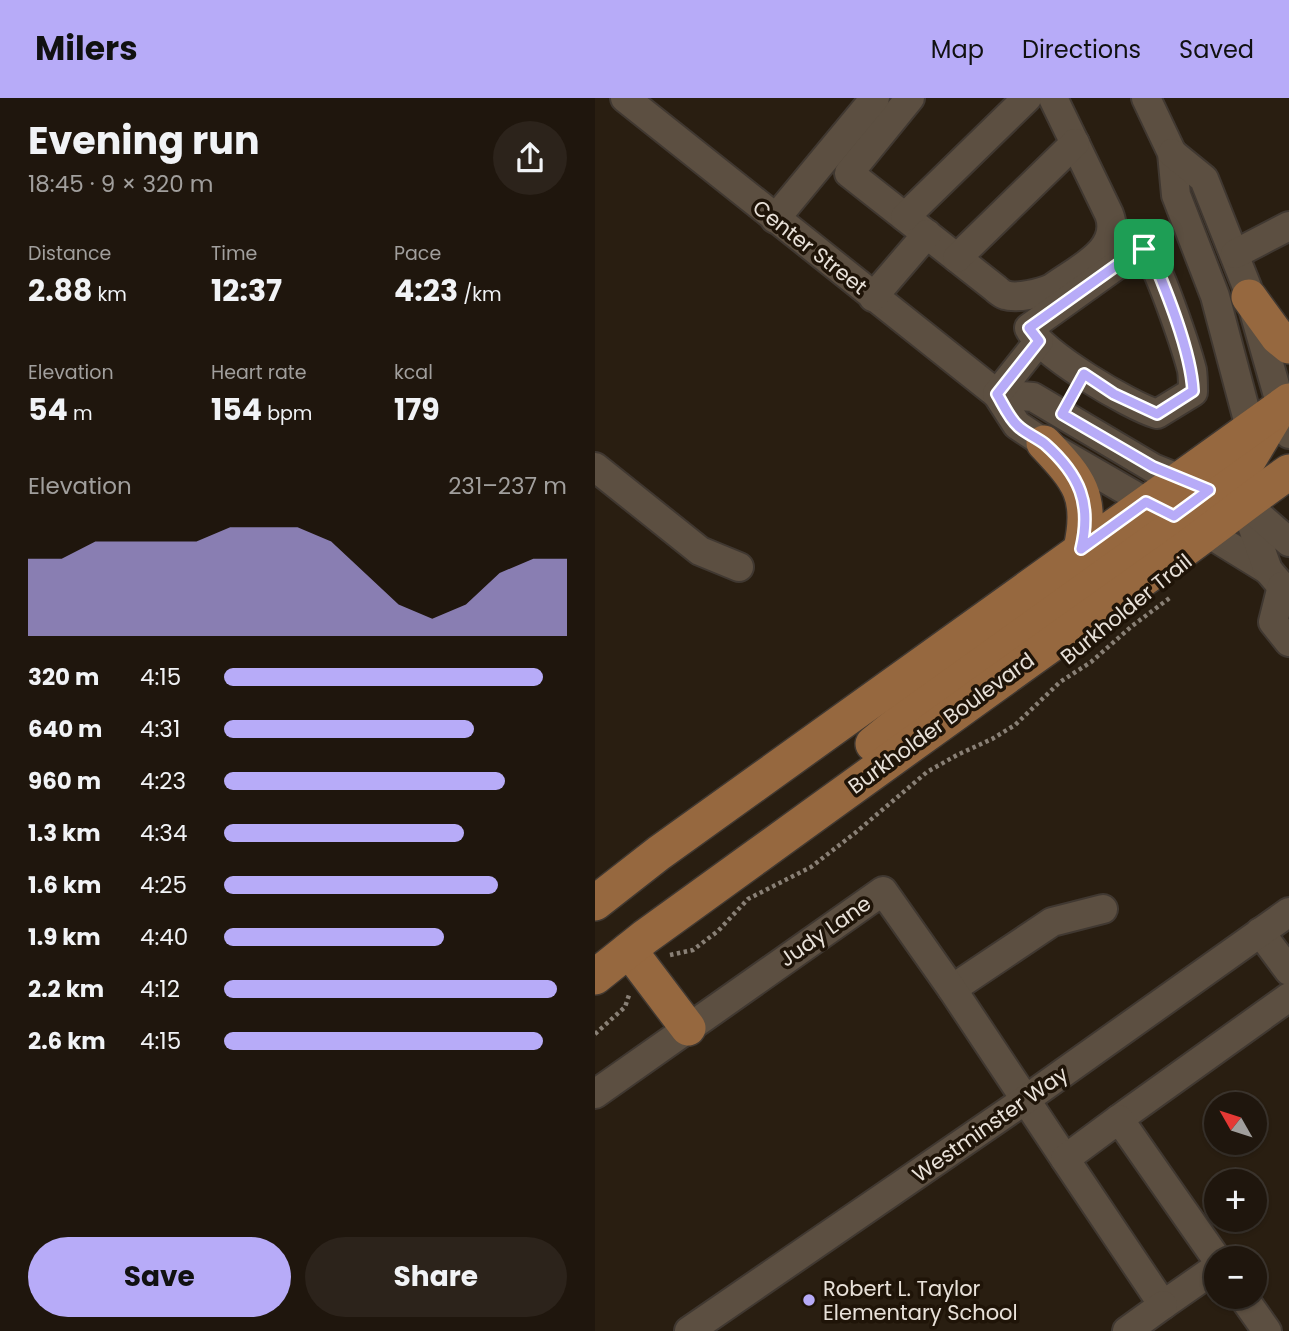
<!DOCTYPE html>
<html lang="en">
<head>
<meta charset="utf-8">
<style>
  body { margin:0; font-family:Poppins,sans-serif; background:#2c231b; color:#f1f3f6; height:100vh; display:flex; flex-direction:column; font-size:26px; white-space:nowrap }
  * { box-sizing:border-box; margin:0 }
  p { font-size:23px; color:#a19f9d }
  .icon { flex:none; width:38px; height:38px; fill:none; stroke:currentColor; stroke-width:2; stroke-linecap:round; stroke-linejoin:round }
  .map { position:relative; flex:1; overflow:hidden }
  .details { display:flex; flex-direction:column; background:#1f160d; width:595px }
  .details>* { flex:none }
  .needle { width:46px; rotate:309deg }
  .fabs { position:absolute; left:609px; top:994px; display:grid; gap:14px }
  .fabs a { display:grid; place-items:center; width:63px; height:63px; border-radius:50%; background:#1f160d; box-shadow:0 2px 5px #0004,0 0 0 2px #3c352e; font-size:35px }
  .pin { position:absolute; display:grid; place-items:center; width:60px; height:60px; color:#fff; margin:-30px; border-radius:14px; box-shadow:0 4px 10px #0006 }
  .round { display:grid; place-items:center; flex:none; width:74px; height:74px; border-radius:37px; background:#2c231b }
  .head { display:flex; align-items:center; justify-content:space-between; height:119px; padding:0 28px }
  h1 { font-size:38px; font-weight:700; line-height:52px }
  .figures { display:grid; grid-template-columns:repeat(3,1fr); gap:10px; height:119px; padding:7px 28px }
  .figures div { display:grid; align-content:center }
  .figures b { font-size:30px; font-weight:700 }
  .figures small { font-size:19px; font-weight:400 }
  .figures p { font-size:19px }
  .chart { height:196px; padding:14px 28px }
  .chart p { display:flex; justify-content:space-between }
  .chart svg { width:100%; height:126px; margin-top:7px; fill:#b7abf8; opacity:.7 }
  .cta { display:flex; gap:14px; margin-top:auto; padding:14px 28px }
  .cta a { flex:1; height:80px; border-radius:42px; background:#b7abf8; color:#111; font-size:28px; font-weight:700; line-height:80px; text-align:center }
  .cta a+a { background:#2c231b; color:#f1f3f6 }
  ul { padding:0 28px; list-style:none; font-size:23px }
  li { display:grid; grid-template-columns:112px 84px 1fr; align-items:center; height:52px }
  li i { height:18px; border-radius:9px; background:#b7abf8 }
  header { display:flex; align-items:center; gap:42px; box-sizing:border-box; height:98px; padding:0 35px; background:#b7abf8; color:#111 }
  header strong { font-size:33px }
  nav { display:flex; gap:38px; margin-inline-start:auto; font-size:24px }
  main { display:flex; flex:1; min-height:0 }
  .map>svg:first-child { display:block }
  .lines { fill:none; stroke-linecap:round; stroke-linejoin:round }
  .minor-casing { stroke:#403831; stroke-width:32 }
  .major-casing { stroke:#403831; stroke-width:38 }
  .path { stroke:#898076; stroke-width:4.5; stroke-dasharray:3.5 3.5; stroke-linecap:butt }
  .minor { stroke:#5c4f41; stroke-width:28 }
  .major { stroke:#96683f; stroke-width:35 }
  .route-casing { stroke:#fff; stroke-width:14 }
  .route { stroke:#b7abf8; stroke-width:9 }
  .poi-dot { fill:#b7abf8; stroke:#1f1408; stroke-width:2.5 }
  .labels { text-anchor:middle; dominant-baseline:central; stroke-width:7; stroke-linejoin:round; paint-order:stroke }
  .street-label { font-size:21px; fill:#e8e1d9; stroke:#1f1408 }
  .poi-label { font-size:21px; fill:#e8e1d9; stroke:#1f1408; text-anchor:start }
</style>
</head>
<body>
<header>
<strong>Milers</strong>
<nav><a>Map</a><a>Directions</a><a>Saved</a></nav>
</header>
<main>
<section class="details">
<div class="head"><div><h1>Evening run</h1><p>18:45 · 9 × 320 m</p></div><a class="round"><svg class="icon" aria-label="share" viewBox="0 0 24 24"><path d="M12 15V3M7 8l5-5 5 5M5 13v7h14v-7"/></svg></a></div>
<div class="figures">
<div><p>Distance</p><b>2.88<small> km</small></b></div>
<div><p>Time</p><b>12:37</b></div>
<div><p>Pace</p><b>4:23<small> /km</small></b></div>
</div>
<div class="figures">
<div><p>Elevation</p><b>54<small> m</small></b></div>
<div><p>Heart rate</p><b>154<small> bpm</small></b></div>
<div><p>kcal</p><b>179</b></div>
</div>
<div class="chart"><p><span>Elevation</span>231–237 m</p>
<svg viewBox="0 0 160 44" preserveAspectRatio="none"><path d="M0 44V17L10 17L20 11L30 11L40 11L50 11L60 6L70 6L80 6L90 11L100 22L110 33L120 38L130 33L140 22L150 17L160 17V44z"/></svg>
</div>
<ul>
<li><b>320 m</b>4:15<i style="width:93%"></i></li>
<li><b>640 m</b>4:31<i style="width:73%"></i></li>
<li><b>960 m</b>4:23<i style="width:82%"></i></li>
<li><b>1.3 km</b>4:34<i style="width:70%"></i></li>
<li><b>1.6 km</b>4:25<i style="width:80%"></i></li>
<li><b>1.9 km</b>4:40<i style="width:64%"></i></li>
<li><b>2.2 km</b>4:12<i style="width:97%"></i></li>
<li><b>2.6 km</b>4:15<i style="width:93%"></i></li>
</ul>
<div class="cta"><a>Save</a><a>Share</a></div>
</section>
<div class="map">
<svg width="694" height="1233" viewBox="0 0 694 1233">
  <rect width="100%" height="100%" fill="#291e11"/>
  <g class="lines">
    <defs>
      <g id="minor">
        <path d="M30,0L402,296L422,327L449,345L551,404L613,435L673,472"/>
        <path d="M315,0L254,75L400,190C401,191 408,197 410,197C422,201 446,195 457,190C481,172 528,152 514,116L458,0"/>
        <path d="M551,0L577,55L581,97L620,198L655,330L649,405L673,472L694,497"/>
        <path d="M577,55L609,81L652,189L694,336"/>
        <path d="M310,119L432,0"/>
        <path d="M180,121L280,0"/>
        <path d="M549,151C561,158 592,253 597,272C598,279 598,286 598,294L562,316C535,308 445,255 434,230L543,152Z"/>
        <path d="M640,156L694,128"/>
        <path d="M362,160L480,45"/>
        <path d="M278,199L332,136"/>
        <path d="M402,296L438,299L558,370L600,387"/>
        <path d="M402,296L444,243"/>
        <path d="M0,369L105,453L144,469"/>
        <path d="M654,409L694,444"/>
        <path d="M687,488L678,524L694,544"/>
        <path d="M665,834L694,873"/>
        <path d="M357,891L457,824L508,811"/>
        <path d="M0,996L288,793L357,891L470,1061"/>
        <path d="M524,1021L694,899"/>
        <path d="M621,1170L568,1207L470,1061L524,1021L621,1160"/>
        <path d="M648,1199L672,1233"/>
        <path d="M94,1233L430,1002L694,814"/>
        <path d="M532,1233L568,1207"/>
      </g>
      <g id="major">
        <path d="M654,199L683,239L694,248"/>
        <path d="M449,345C484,382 498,398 486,451"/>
        <path d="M278,646L355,584L554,440L654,361L678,321"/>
        <path d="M0,805L64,755L694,303"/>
        <path d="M34,852L93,930"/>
        <path d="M0,879L50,839C226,712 402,584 579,459C618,431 655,401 694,374"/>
      </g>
    </defs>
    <!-- minor casing -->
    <use href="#minor" class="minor-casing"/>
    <!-- major casing -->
    <use href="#major" class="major-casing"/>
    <!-- path -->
    <g class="path">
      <path d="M75,857L98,852L123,833L153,801L216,769L260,735L332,674L362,657L397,641L420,627L465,584L496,564L537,528L576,499"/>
      <path d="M0,936L30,909L34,897"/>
    </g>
    <!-- minor -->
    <use href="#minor" class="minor"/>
    <!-- major -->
    <use href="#major" class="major"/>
  </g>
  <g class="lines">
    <defs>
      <path id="route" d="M549,151L555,154C571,192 596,253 598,293L562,316L519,296L489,276L467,316L558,369L614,392L579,418L551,404L486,451C497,406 485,377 450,346C441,339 430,335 423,328C414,320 408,306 402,296L444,243L434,230L543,152Z"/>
    </defs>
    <!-- route casing -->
    <use href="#route" class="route-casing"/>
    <!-- route -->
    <use href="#route" class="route"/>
  </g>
  <!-- markers -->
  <circle class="poi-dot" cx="214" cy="1202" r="7"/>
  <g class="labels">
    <!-- street labels -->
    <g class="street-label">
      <text transform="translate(215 149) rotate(38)">Center Street</text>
      <text transform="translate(531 511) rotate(-39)">Burkholder Trail</text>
      <text transform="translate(346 625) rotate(-36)">Burkholder Boulevard</text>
      <text transform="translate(230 833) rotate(-35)">Judy Lane</text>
      <text transform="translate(395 1026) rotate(-35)">Westminster Way</text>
    </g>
    <!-- poi labels -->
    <g class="poi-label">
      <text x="228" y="1190">Robert L. Taylor<tspan x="228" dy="24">Elementary School</tspan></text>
    </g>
  </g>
</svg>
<div class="fabs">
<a><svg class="needle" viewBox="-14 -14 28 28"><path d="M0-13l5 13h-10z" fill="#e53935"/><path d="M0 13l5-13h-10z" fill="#a19f9d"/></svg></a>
<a>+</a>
<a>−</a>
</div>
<div class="pin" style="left:549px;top:151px;background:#1e9e55"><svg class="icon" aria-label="arrive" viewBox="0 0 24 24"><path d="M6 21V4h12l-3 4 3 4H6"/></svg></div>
</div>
</main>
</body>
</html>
